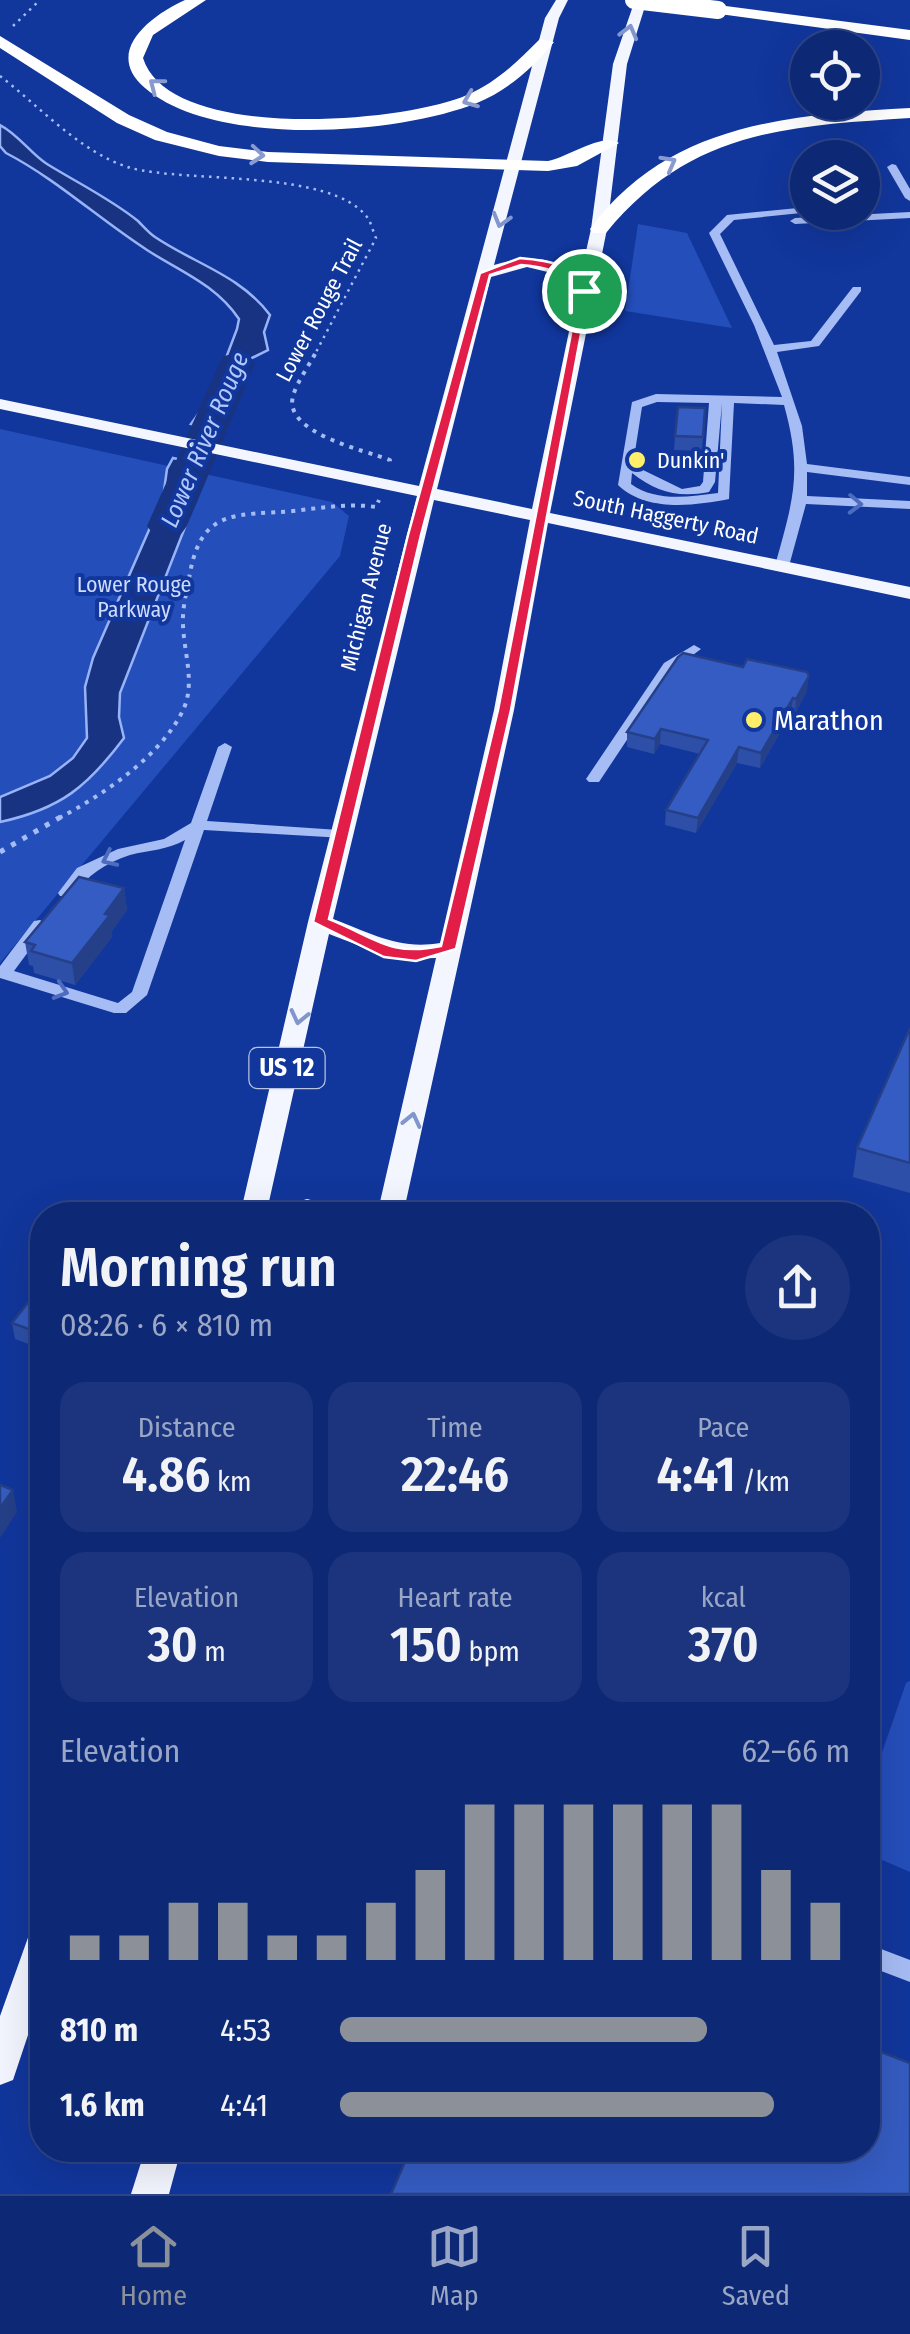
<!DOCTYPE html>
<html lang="en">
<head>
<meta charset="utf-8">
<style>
  body { margin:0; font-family:"Fira Sans Condensed",sans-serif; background:#1b347d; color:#f1f3f6; height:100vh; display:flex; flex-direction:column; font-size:38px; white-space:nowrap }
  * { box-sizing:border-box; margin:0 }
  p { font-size:32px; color:#9aa6c5 }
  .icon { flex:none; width:55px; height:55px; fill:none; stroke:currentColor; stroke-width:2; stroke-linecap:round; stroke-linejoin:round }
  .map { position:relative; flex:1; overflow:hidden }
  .drawer { position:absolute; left:30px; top:1202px; width:850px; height:960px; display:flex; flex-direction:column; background:#0d2875; border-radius:40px; box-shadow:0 10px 40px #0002,0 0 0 2px #2d4487 }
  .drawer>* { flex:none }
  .buttons { position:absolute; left:790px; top:30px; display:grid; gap:20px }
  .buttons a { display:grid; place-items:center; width:90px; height:90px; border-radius:50%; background:#0d2875; box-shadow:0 10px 40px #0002,0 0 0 2px #2d4487; font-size:50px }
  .pin { position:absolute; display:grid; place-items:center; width:85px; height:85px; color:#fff; margin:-42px; border:5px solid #fff; border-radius:50%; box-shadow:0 2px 10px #0007 }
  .round { display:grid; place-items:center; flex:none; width:105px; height:105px; border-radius:52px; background:#1b347d }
  .head { display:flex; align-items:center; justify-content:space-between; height:170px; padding:0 30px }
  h1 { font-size:55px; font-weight:600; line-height:75px }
  .metrics { display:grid; grid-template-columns:repeat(3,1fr); gap:15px; height:170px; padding:10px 30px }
  .metrics div { display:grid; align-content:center; border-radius:25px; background:#1b347d; text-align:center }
  .metrics b { font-size:50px; font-weight:600 }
  .metrics small { font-size:28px; font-weight:400 }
  .metrics p { font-size:28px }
  .chart { height:280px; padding:20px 30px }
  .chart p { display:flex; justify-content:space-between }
  .chart svg { width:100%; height:180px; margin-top:10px; stroke:#8c9099; stroke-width:6 }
  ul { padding:0 30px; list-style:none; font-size:32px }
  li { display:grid; grid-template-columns:160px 120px 1fr; align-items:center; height:75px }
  li i { height:25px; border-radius:12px; background:#8c9099 }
  .menu { display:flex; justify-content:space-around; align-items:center; height:140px; border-top:2px solid #2d4487; background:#0d2875; font-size:28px; color:#9aa6c5 }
  .menu a { display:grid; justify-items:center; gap:5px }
  .menu .active { color:#8c9099 }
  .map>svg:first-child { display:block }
  .green { fill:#244eba }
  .water { fill:#173382; stroke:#98b3f7; stroke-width:2.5 }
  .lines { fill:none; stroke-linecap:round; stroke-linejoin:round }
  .river { fill:#173382; fill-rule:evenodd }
  .path-far2 { stroke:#a6bcf4; stroke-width:2.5; stroke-dasharray:2.5 5; stroke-linecap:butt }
  .path-far1 { stroke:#a6bcf4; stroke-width:4; stroke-dasharray:4 6; stroke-linecap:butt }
  .path { stroke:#a6bcf4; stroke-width:5; stroke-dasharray:5 8; stroke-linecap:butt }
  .minor { fill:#a6bcf4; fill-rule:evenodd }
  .major { fill:#f3f6ff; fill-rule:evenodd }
  .highway { fill:#fff; fill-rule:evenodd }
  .highway-bridge { stroke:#fff; stroke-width:18 }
  .wall { fill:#2e4fa7 }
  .shaded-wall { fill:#254088 }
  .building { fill:#355cc2; stroke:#254088; stroke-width:2.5 }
  .oneway { stroke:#8296ce }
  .oneway2 { stroke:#889ace }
  .oneway3 { stroke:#4d6cbf }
  .route { fill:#e11d48; stroke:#fff; stroke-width:2.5; fill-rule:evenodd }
  .poi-dot { fill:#ffee69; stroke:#11369c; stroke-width:4 }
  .labels { text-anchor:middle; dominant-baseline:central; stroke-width:8; stroke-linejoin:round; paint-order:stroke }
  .far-street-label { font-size:22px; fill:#fff; stroke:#11369c }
  .far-poi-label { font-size:22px; fill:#fff; stroke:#11369c; text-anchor:start }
  .far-park-label { font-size:22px; fill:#cedcfe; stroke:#11369c }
  .far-water-label { font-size:25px; font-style:italic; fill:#b2c7fb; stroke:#11369c }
  .shield { fill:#11369c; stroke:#b8c3e1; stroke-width:2.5 }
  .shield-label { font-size:25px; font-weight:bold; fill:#fff }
  .poi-label { font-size:28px; fill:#fff; stroke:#11369c; text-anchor:start }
</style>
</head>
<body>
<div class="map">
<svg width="910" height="2194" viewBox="0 0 910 2194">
  <rect width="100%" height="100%" fill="#11369c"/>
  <!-- green -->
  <g class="green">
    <path d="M638,224L687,233L732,328L625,311Z"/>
    <path d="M0,429L332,502L349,516L340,556L0,963Z"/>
    <path d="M910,1681V1872L868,1854V1793L906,1683Z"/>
  </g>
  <!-- water -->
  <g class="water">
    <path d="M0,125C18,134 31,154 47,164C76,182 111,199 138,221C144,227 149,233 155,237C195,264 240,275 270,315L264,332L268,350L250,359L224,432L191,424L212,395L237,329L239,319C215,284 181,272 147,250C99,219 56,179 6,153L0,146Z"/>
    <path d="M173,458L209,466L120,693L119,717L124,738C88,786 61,809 0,822V797L50,776L73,758L87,738L85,687L93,658L163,498L167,469Z"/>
  </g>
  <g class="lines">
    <!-- river -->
    <path class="river" d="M237,353L250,356L255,364L187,526L181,534L167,538L153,534L147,526L219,364L224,356Z"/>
    <!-- path-far2 -->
    <g class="path-far2">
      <path d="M13,26L40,0"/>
      <path d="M0,76C39,106 82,154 131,168C187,183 330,169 367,217C371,222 373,232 376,238L314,356"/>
    </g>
    <!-- path-far1 -->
    <g class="path-far1">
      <path d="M315,354C308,367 297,382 293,396C283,433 364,450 390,460L389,464"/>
      <path d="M59,818C103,795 163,755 184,708C195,682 184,653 183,625C182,608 187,590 190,573C202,507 238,516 293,511C321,508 348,503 376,507L379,500"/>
    </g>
    <!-- path -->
    <path class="path" d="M0,852L64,815"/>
    <!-- minor -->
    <g class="minor">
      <path d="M892,164L896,165L910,189V201L905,198L887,167Z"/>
      <path d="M808,207V212H811L734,220L720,234L774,345L811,341L853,287H861V291L819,346L777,352L802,426L807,464L910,477V485L807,472V496L910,501V509L806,504L789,566L782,570L775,566C793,500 803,473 784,405L734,403L729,499C693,506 646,512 618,485L632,402L656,394L782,397L754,325L709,233L727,215ZM657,402L709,403L703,482L700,486L682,489L643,470L634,458L642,407ZM722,403L718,493C688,497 656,502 631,484L632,473C656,492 678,498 709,492L715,482Z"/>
      <path d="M910,212V218L795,224L790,221L795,218Z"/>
      <path d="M694,645L701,649L674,669L599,782H589L586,779L664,663Z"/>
      <path d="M225,743L232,747L207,821L339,830L344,832L347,835L344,838L204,830L147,995L126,1013H114L0,978V966L34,921L40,920L48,925L14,971L118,1003L132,992L185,840C168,850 149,850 130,855C105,863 87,876 72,896H60L58,893L77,868L118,849L164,839L191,823L218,747Z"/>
      <path d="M868,1944L910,1960V1982L868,1966Z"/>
    </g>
    <!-- major -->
    <g class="major">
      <path d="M556,0H568L559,18L494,265C527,255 553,255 580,278L591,229L613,64L635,0H647L627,64L607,229L550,513L910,587V599L548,523L514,710L403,1215H377L436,958L394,959L329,934L266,1215H240L308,922L417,496L0,409V399L419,486L545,18ZM527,267L556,274L577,293L532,509L437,489L491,277ZM434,500L530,520L494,710L440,943C398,950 371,933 333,919Z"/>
      <path d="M307,1199L342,1208L346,1215H274L278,1208Z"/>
      <path d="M42,1927V1993L13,2080L0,2085V2016L30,1932Z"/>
      <path d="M145,2150H181L169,2194H131Z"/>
    </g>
    <!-- highway -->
    <g class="highway">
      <path d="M185,0H206L153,35L143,58C170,143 403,123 467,95C497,82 518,61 540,39L554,42C533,68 508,90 477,103C397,135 215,148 145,88C103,52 150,16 185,0Z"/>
      <path d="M718,5L910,30V40L712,13V7Z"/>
      <path d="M0,36L129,115L167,132L219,146L268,152L548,161C568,157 603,132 619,143L577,166L548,171L268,162L219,156L155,140L117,123L0,48Z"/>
      <path d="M910,108V118C786,126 689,131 606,233H592L590,229C668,123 788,115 910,108Z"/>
    </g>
    <!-- highway-bridge -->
    <path class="highway-bridge" d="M634,0L718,10"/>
  </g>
  <!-- wall -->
  <g class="wall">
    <path d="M705,408L702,451L674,450L675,436Z"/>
    <path d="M807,691L795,714L791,713L760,768L737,763L696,833L665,825L666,810L700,754L660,744L654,754L627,747V732Z"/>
    <path d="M124,888L127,910L112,931V937L75,985L34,973L33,966L29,965L25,942Z"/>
    <path d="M910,1028V1193L853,1177L857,1148Z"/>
    <path d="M42,1287V1349L15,1339L12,1323Z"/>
  </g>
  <!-- shaded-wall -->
  <g class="shaded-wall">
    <path d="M809,676L807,691L795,714L796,699Z"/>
    <path d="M793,698L791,713L760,768L761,753Z"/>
    <path d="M661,729L660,744L654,754L655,739Z"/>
    <path d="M739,747L737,763L696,833L698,818Z"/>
    <path d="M124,888L127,910L112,931V937L75,985L72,963L105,914Z"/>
    <path d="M13,1490L17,1512L0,1538V1508Z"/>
  </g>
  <!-- building -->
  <g class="building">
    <path d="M678,407L705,408L703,437L675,436Z"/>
    <path d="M683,653L743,667L747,659L807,672L809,676L796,699L793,698L761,753L739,747L698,818L666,810L708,740L661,729L655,739L627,732L678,657Z"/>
    <path d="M79,877L124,888L105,914L110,915L72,963L31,951L35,945L25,942Z"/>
    <path d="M910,1028V1163L857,1148Z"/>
    <path d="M41,1286L42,1287V1334L12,1323Z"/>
    <path d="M0,1485L13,1490L0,1508Z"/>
    <path d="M868,2047L910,2063V2194H391L410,2150H868Z"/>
  </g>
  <!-- one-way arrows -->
  <defs><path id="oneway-chevron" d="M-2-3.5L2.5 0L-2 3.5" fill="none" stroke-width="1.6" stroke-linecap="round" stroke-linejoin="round" transform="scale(2.5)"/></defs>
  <g class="oneway">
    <use href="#oneway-chevron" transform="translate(629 32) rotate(-75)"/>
    <use href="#oneway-chevron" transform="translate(501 220) rotate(106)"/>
    <use href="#oneway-chevron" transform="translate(299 1017) rotate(103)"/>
    <use href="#oneway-chevron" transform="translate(412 1120) rotate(-77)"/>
  </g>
  <g class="oneway2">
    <use href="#oneway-chevron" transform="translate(156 85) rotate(-142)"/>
    <use href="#oneway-chevron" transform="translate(470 100) rotate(158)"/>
    <use href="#oneway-chevron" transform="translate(257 155) rotate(5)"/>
    <use href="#oneway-chevron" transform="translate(669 163) rotate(-29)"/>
  </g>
  <g class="oneway3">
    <use href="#oneway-chevron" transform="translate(855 504) rotate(2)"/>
    <use href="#oneway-chevron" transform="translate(109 859) rotate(155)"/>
    <use href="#oneway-chevron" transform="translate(61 991) rotate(17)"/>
  </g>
  <!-- route -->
  <path class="route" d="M520,258C554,261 567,263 589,291L511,710L456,949L416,961L384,957L313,922L408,535L480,273ZM521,265C547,267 562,271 579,292L498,710L441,946C389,957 375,937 329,919L421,535L490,275Z"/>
  <!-- markers -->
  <g class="poi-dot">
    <circle cx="637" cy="460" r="10"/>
    <circle cx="754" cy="720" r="10"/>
  </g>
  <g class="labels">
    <!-- far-street labels -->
    <g class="far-street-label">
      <text transform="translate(319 310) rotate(-62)">Lower Rouge Trail</text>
      <text transform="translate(666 517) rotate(12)">South Haggerty Road</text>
      <text transform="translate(366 597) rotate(-76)">Michigan Avenue</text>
    </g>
    <!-- far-poi labels -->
    <g class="far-poi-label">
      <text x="657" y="460">Dunkin'</text>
    </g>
    <!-- far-park labels -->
    <g class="far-park-label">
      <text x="134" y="584">Lower Rouge<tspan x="134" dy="25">Parkway</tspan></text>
    </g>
    <!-- far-water labels -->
    <g class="far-water-label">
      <text transform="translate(205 440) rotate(-67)">Lower River Rouge</text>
    </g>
    <!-- shield labels -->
    <rect class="shield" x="249.5" y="1048" width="75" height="40" rx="8"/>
    <g class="shield-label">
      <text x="287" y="1068">US 12</text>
    </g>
    <!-- poi labels -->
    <g class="poi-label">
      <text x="774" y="720">Marathon</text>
    </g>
  </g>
</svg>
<div class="buttons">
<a><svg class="icon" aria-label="locate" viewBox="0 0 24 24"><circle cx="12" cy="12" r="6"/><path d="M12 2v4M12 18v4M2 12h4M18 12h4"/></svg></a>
<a><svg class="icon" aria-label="layers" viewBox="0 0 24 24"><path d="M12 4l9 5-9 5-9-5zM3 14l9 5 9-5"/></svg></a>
</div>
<div class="pin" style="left:584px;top:291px;background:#1e9e55"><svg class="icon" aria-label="arrive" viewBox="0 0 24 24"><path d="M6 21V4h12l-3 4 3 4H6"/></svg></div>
<section class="drawer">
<div class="head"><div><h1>Morning run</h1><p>08:26 · 6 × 810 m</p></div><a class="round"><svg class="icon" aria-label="share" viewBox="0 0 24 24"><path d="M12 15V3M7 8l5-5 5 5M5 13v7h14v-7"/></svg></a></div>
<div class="metrics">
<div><p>Distance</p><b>4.86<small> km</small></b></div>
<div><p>Time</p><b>22:46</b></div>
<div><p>Pace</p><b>4:41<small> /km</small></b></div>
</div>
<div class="metrics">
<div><p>Elevation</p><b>30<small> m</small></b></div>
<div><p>Heart rate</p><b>150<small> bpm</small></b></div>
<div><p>kcal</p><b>370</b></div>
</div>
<div class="chart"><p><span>Elevation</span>62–66 m</p>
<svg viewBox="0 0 160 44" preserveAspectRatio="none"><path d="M5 44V38M15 44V38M25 44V30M35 44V30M45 44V38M55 44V38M65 44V30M75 44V22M85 44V6M95 44V6M105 44V6M115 44V6M125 44V6M135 44V6M145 44V22M155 44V30"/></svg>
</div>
<ul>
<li><b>810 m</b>4:53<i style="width:72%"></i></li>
<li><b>1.6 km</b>4:41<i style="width:85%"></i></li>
</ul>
</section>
</div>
<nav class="menu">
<a class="active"><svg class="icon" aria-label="home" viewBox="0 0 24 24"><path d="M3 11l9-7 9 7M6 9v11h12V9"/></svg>Home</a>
<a><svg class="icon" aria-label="map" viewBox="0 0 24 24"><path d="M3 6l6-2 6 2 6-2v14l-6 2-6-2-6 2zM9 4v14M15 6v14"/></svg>Map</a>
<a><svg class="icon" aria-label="saved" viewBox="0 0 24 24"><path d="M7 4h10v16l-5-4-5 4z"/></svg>Saved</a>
</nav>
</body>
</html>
